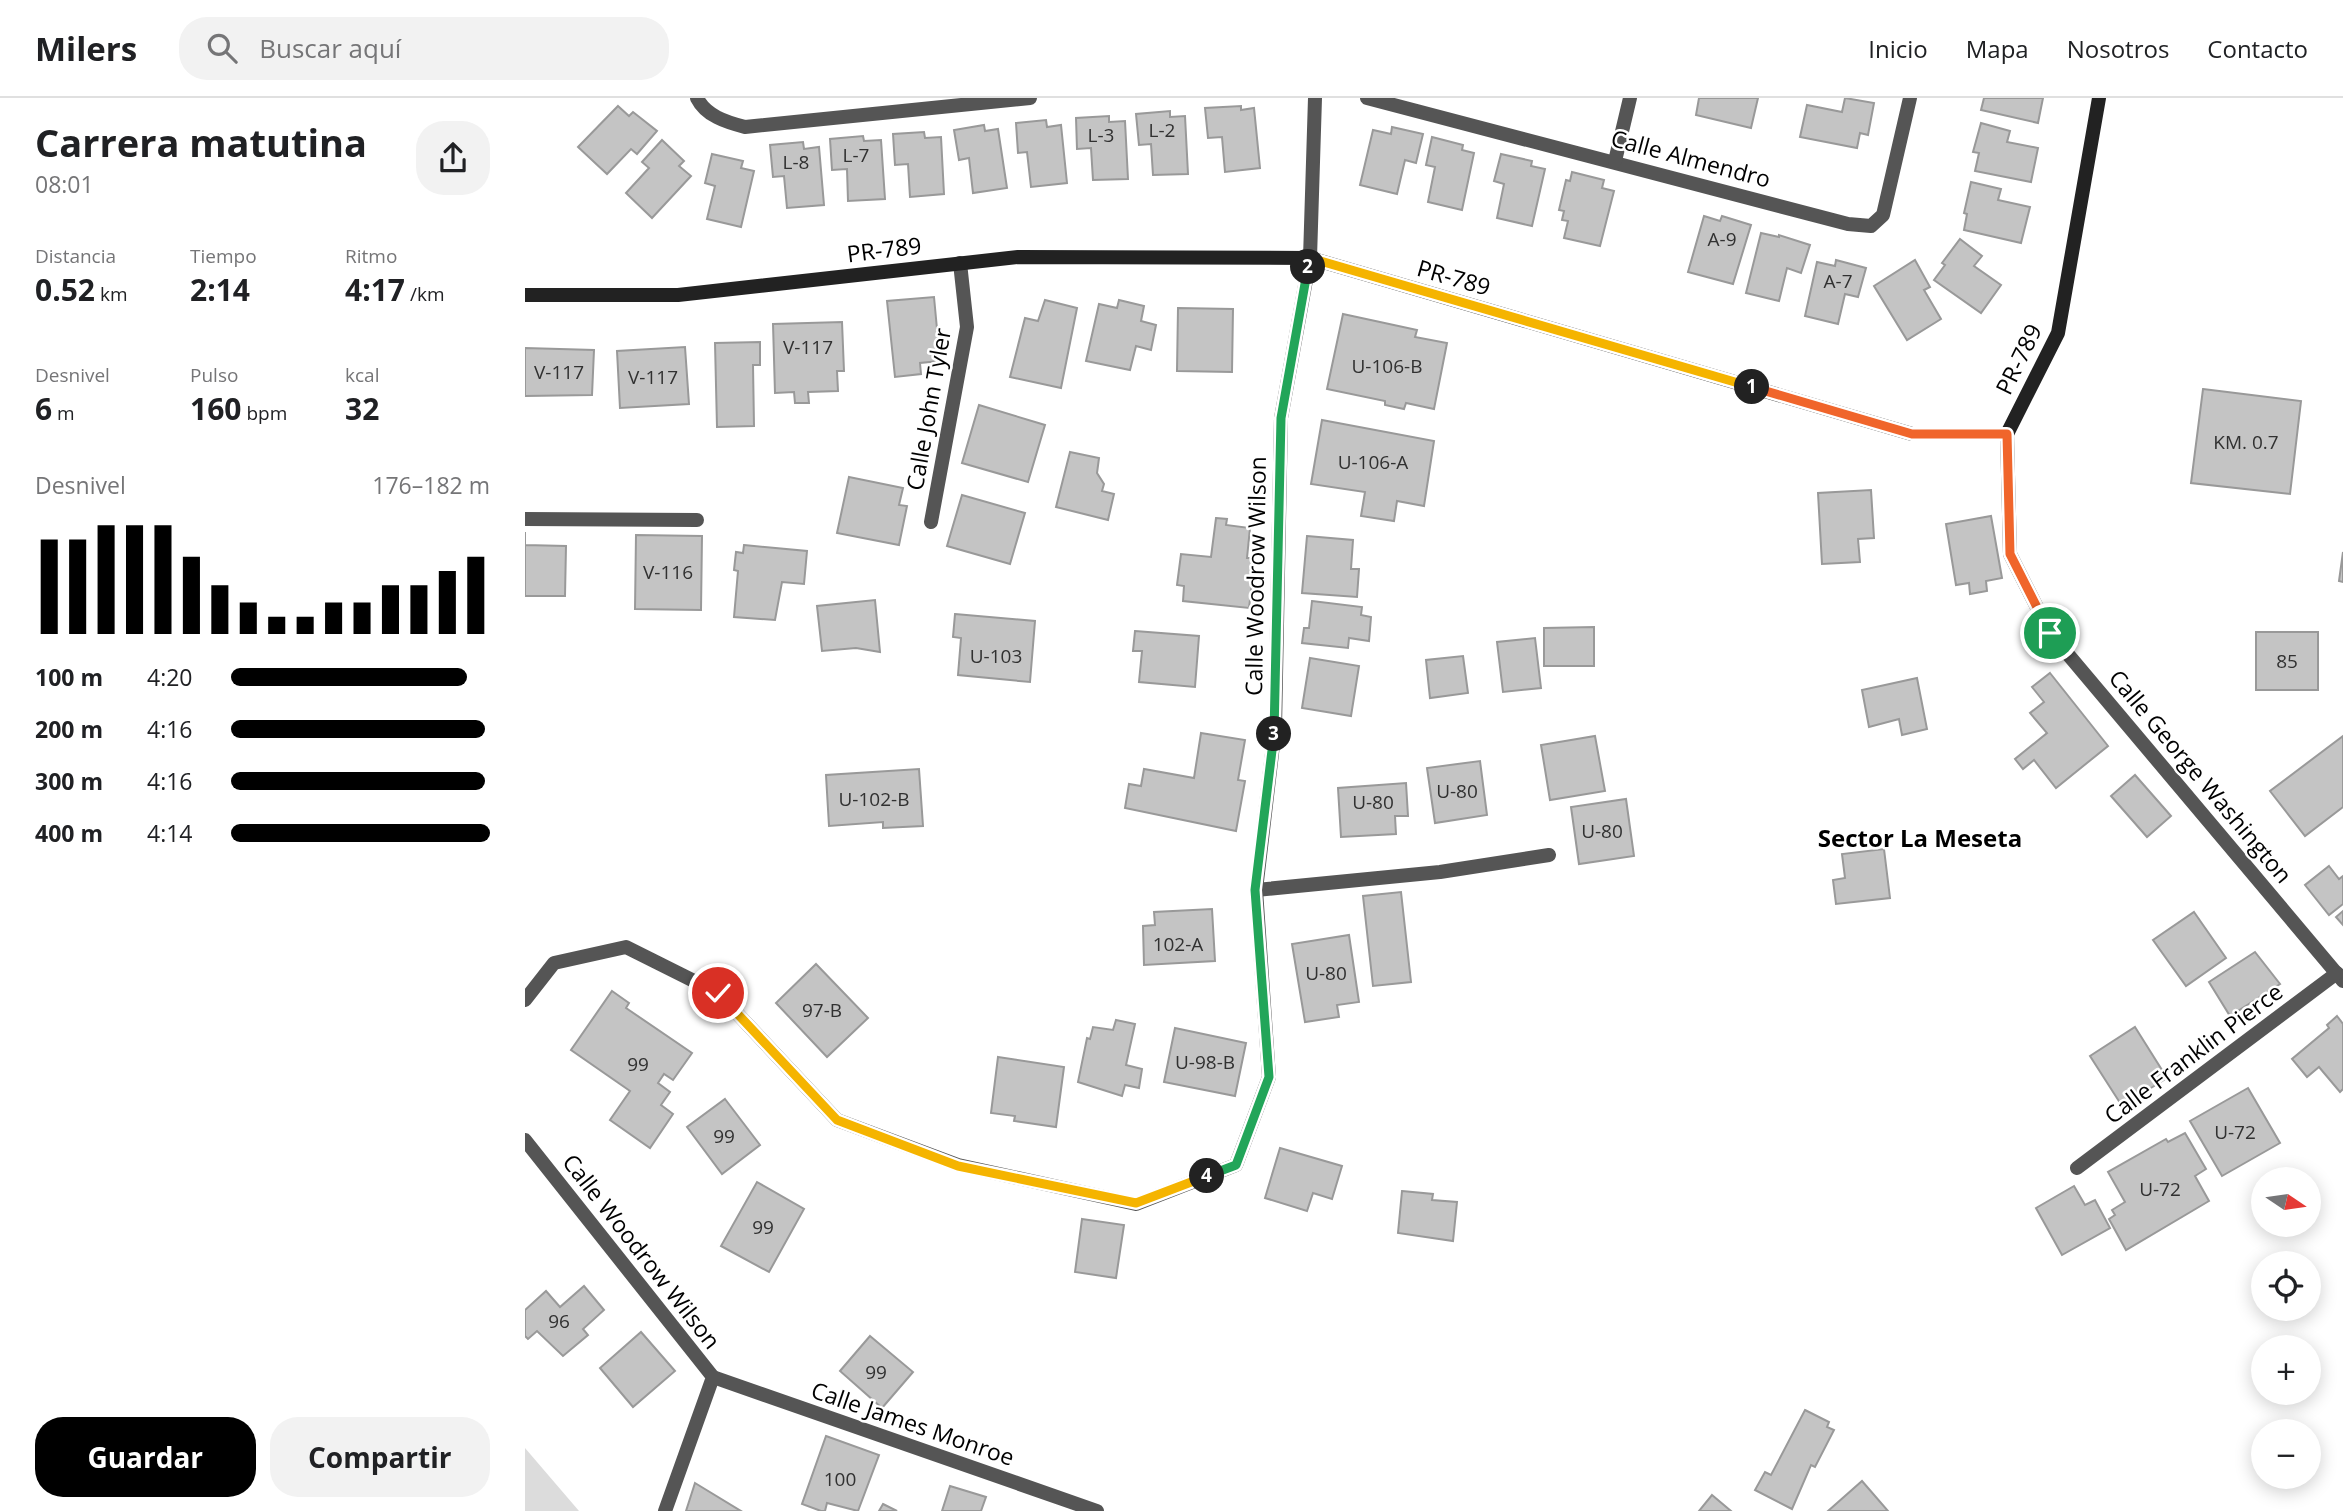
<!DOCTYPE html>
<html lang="es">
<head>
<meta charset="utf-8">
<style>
  body { margin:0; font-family:"Open Sans",sans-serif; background:#f2f2f2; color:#202124; height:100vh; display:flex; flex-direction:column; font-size:26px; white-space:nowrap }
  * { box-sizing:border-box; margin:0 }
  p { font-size:23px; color:#757577 }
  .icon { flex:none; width:38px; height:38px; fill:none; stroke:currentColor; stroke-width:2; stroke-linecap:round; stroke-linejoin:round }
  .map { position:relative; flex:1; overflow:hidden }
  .side { display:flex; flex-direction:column; background:#fff; width:525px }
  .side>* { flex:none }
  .needle { width:46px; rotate:103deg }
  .fabs { position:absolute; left:1726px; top:1069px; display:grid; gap:14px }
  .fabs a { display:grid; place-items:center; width:70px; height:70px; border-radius:50%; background:#fff; box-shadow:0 4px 18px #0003; font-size:35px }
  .pin { position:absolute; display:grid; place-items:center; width:60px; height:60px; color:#fff; margin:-30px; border:4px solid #fff; border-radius:50%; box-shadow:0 2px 7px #0007 }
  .km { position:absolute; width:35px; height:35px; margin:-18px; border-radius:50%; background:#222; color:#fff; font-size:19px; line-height:35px; text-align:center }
  .round { display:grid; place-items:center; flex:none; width:74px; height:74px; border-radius:28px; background:#f2f2f2 }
  .head { display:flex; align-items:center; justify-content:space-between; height:119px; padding:0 35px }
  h1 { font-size:38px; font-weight:700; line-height:52px }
  .stats { display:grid; grid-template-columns:repeat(3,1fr); gap:10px; height:119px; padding:7px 35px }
  .stats div { display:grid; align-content:center }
  .stats b { font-size:30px; font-weight:700 }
  .stats small { font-size:19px; font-weight:400 }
  .stats p { font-size:19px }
  .chart { height:196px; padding:14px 35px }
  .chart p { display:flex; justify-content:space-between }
  .chart svg { width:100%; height:126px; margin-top:7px; stroke:#000; stroke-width:6 }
  .cta { display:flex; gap:14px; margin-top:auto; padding:14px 35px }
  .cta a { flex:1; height:80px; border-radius:28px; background:#000; color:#fff; font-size:28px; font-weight:700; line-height:80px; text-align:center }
  .cta a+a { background:#f2f2f2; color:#202124 }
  ul { padding:0 35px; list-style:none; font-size:23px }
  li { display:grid; grid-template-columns:112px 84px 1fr; align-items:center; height:52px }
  li i { height:18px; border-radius:9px; background:#000 }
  header { display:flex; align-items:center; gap:42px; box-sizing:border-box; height:98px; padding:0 35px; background:#fff; border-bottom:2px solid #e0e0e0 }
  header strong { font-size:33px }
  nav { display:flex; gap:38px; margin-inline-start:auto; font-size:24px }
  .search { width:490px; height:63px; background:#f2f2f2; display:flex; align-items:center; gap:18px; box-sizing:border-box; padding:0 24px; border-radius:28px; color:#757577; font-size:26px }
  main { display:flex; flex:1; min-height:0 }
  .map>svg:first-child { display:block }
  .green { fill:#dcdcdc }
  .building { fill:#c4c4c4; stroke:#999; stroke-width:2 }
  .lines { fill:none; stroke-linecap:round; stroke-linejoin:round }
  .street { stroke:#555; stroke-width:14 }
  .secondary { stroke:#222; stroke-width:14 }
  .split-1-casing { stroke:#fff; stroke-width:14 }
  .split-2-casing { stroke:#fff; stroke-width:14 }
  .split-3-casing { stroke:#fff; stroke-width:14 }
  .split-4-casing { stroke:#fff; stroke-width:14 }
  .split-5-casing { stroke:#fff; stroke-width:14 }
  .split-1 { stroke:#f0652b; stroke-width:9 }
  .split-2 { stroke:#f5b400; stroke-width:9 }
  .split-3 { stroke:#22a559; stroke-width:9 }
  .split-4 { stroke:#22a559; stroke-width:9 }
  .split-5 { stroke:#f5b400; stroke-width:9 }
  .labels { text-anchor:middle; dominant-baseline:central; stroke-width:5; stroke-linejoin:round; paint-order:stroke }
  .number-label { font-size:19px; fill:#313131 }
  .street-label { font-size:23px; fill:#000; stroke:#fff }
  .neighbourhood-label { font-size:24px; font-weight:bold; fill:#000; stroke:#fff }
</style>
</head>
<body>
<header>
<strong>Milers</strong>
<div class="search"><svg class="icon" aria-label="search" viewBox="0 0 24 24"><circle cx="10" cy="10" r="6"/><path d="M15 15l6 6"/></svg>Buscar aquí</div>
<nav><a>Inicio</a><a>Mapa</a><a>Nosotros</a><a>Contacto</a></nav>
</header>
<main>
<section class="side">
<div class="head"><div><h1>Carrera matutina</h1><p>08:01</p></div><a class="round"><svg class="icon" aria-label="share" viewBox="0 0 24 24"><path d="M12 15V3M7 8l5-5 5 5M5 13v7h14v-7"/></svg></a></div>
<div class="stats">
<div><p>Distancia</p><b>0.52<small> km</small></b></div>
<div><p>Tiempo</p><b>2:14</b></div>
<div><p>Ritmo</p><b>4:17<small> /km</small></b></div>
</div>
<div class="stats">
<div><p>Desnivel</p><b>6<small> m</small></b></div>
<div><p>Pulso</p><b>160<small> bpm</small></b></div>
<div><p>kcal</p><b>32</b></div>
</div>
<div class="chart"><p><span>Desnivel</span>176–182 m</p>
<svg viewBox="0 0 160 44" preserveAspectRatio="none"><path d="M5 44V11M15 44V11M25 44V6M35 44V6M45 44V6M55 44V17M65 44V27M75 44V33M85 44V38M95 44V38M105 44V33M115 44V33M125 44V27M135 44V27M145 44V22M155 44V17"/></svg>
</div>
<ul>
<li><b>100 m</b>4:20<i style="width:91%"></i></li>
<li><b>200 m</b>4:16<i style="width:98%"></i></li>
<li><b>300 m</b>4:16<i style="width:98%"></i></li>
<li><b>400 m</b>4:14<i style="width:100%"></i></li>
</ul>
<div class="cta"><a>Guardar</a><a>Compartir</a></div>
</section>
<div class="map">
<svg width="1818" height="1413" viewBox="0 0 1818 1413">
  <rect width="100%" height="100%" fill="#fff"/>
  <!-- green -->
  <path class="green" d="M0,1350L54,1413H0Z"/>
  <!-- building -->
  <g class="building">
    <path d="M1174,0H1233L1226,30L1171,17Z"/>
    <path d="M1320,0L1349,5L1343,37L1335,35L1332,50L1275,39L1282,7L1317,14Z"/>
    <path d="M1459,0H1518L1513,25L1456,12Z"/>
    <path d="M93,8L104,18L108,14L132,33L112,56L106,51L82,76L53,49Z"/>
    <path d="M716,8V12L729,10L735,70L700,74L697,39L683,40L680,10Z"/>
    <path d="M645,13V19L660,18L663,76L628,77L626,46L614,47L611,16Z"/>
    <path d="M584,18V24L600,23L603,81L568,82L566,50L552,51L551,20Z"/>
    <path d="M521,22L522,29L536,27L542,85L506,89L502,54L493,55L491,25Z"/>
    <path d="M1456,25L1485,33L1482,44L1513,50L1506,84L1450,73L1454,55L1448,54Z"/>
    <path d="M459,27L460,33L473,31L482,90L448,95L444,60L434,62L429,32Z"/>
    <path d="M867,29L898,36L891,65L880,62L872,96L835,87L848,32L866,36Z"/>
    <path d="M399,34L400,40L416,39L419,96L385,99L383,66L370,67L368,36Z"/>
    <path d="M338,38L339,43L356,42L360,101L323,103L322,71L307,72L305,41Z"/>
    <path d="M907,39L938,47L937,52L949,55L937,112L903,104L910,69L901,67Z"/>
    <path d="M137,42L159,63L154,68L166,78L127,120L101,95L124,70L117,64Z"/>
    <path d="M278,44L279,51L294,49L299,107L262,110L259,78L248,79L245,47Z"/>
    <path d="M187,56L218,63L216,70L229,73L216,129L182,121L190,88L180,85Z"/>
    <path d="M976,56L1007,63L1006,68L1020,71L1007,128L972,120L979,86L969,83Z"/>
    <path d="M1047,74L1079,82L1077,90L1089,93L1075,148L1039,140L1043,123L1037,122L1039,113L1034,112L1041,82L1045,83Z"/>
    <path d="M1446,84L1476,91L1473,102L1505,109L1496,145L1439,132L1442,116L1439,115Z"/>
    <path d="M1179,118L1195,123L1197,118L1226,127L1208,186L1163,174Z"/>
    <path d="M1236,135L1254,139V137L1285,147L1276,175L1262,170L1254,203L1221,195Z"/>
    <path d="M1435,141L1457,158L1449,168L1476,187L1456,215L1409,182L1420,167L1417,165Z"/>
    <path d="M1311,162L1341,170L1333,199L1320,196L1313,226L1280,218L1292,164L1310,168Z"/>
    <path d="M1390,162L1405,189L1399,192L1416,221L1382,242L1349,188Z"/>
    <path d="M409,199L415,263L395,265L396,276L370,279L362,203Z"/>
    <path d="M520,202L552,210L536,290L485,279L500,220L513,223Z"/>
    <path d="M594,202L619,208L616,223L631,227L626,252L611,248L605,272L561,263L574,206L592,210Z"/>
    <path d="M653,210L708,211L707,274L652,273Z"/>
    <path d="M818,216L892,232L890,239L922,245L909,311L881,305L879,311L860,307V303L802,291Z"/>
    <path d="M317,224L319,273H312L313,293L283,294L284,305H270L269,294L250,295L248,226Z"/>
    <path d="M235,244V267H228L229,328L192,329L190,245Z"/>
    <path d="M160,249L164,306L95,310L92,253Z"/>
    <path d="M0,250L69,252L67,297L0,298Z"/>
    <path d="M1678,291L1776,303L1765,396L1666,385Z"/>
    <path d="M454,307L520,327L503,384L437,365Z"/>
    <path d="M797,322L909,343L899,408L872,403L869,423L836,418L840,394L786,386Z"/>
    <path d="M545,354L574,360L572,375L579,386L577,393L589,396L583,422L531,409Z"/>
    <path d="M324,379L378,390L374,407L382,408L374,447L312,435Z"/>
    <path d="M1346,392L1349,440L1333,441L1335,464L1297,466L1293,395Z"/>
    <path d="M437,397L500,415L485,466L422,448Z"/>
    <path d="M1466,418L1477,480L1461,483L1462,493L1445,496L1444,485L1431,487L1421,426Z"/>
    <path d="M691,420L702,421L701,427L725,430L722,460H730L724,510L658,503L659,488L652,487L656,456L686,459Z"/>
    <path d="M0,434V447L41,448L40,498H0Z"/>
    <path d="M111,437L177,438L176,512L110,511Z"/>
    <path d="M782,438L828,442L826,471H834L832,499L777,495Z"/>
    <path d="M219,447L282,453L279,486L257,484L250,522L209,519L213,473L209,472L211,454L218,455Z"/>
    <path d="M1818,454V484L1814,483Z"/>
    <path d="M350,502L355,554L331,550L297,553L292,508Z"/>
    <path d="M787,503L837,509L836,517L846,519L844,543L824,540L823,550L777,545L779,530H784Z"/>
    <path d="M430,516L510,523L505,584L433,577L436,540L428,539Z"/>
    <path d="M1069,529V568H1019V530Z"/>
    <path d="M610,533L674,538L670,589L614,584L617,553H608Z"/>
    <rect x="1731" y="534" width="62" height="58"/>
    <path d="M1010,540L1016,590L978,594L972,544Z"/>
    <path d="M938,558L943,595L905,600L901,562Z"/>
    <path d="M785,560L834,568L826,618L777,610Z"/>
    <path d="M1525,575L1583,648L1531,690L1509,662L1498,671L1490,661L1522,635L1505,615L1519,604L1507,589Z"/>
    <path d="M1392,580L1402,631L1377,637L1374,621L1344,629L1337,592Z"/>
    <path d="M676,635L720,642L713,682L720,683L711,733L600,710L604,686L616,688L619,671L669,680Z"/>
    <path d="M1070,638L1080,693L1025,702L1016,647Z"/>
    <path d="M1818,638V709L1780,738L1745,693Z"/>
    <path d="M955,663L962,717L910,725L902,670Z"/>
    <path d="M394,671L398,728L358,730V724L304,728L301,677Z"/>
    <path d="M1610,677L1646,718L1622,739L1586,698Z"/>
    <path d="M881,685L883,718H870L871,736L816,739L813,690Z"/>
    <path d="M1101,701L1109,758L1054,766L1046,709Z"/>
    <path d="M1359,751L1365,800L1311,806L1308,782L1320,780L1317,756Z"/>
    <path d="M1804,768L1814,781L1818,778V806L1804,817L1780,787Z"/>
    <path d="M876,794L886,884L848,888L838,798Z"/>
    <path d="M687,811L690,863L619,867L618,828L630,827L629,814Z"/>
    <path d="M1818,813V827L1811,819Z"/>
    <path d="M1669,814L1701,860L1661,888L1628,842Z"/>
    <path d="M824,837L834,904L812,907L814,919L780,924L767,846Z"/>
    <path d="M1730,854L1755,886L1705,918L1684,884Z"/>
    <path d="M291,866L343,920L302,959L251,905Z"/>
    <path d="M87,893L104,905L101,910L167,955L148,982L139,976L133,985L145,994L136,1007L148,1016L125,1050L85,1022L105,993L46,952Z"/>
    <path d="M1812,918L1818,926V991L1815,994L1794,969L1782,979L1767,961L1804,930L1802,927Z"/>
    <path d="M591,922L610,926L601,967L617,971L614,990L600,987L597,998L553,984L562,940L565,941L568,929L588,932Z"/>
    <path d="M1610,929L1642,980L1597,1008L1565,958Z"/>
    <path d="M650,930L721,945L710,998L639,984Z"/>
    <path d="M473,959L539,969L531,1029L489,1023L490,1018L466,1015Z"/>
    <path d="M1723,990L1755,1045L1697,1078L1665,1023Z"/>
    <path d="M200,1001L235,1047L197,1076L162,1029Z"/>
    <path d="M1660,1035L1681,1071L1670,1078L1684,1103L1601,1152L1584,1121L1590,1117L1587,1112L1600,1104L1583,1074L1641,1041L1643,1044Z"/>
    <path d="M755,1050L817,1068L807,1101L788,1095L782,1113L740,1100Z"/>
    <path d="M232,1084L279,1111L244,1174L196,1148Z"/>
    <path d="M1549,1088L1560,1107L1570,1102L1585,1130L1537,1157L1511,1110Z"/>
    <path d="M877,1093L908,1096L907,1102L932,1104L928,1143L873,1135Z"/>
    <path d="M557,1121L599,1127L591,1180L550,1174Z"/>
    <path d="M59,1188L79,1212L58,1231L63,1237L38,1258L12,1233L3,1241L0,1238V1212L21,1193L35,1209Z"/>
    <path d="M116,1234L150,1273L108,1309L75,1270Z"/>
    <path d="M345,1238L388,1274L357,1310L315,1273Z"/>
    <path d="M1280,1312L1304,1324L1302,1329L1309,1332L1290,1369L1286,1367L1267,1411L1230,1392L1240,1374L1246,1377Z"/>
    <path d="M301,1338L354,1357L333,1413L302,1405L300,1413H296L277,1406Z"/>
    <path d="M1337,1383L1363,1413H1303Z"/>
    <path d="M170,1385L216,1413H161Z"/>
    <path d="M425,1388L461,1399L456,1413H417Z"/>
    <path d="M1187,1397L1206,1413H1174Z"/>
    <path d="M358,1406L372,1413H354Z"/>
  </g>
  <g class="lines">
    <!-- street -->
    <g class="street">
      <path d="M172,0C181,18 201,24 220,29L505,0"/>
      <path d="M842,0L1323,126L1346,128L1358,117L1385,0"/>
      <path d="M1090,63L1105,0"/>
      <path d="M1482,336L1485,456L1525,535L1818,883"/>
      <path d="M0,421L172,422"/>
      <path d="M406,424L442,229L435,165"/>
      <path d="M731,792L915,774L1024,757"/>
      <path d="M0,902L29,865L101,849L193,895L312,1022L433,1067L611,1106L711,1067L744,979L731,792L750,630L756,320L785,160L790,0"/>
      <path d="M0,1042L188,1279L140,1413"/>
      <path d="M1552,1070L1812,875"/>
      <path d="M188,1279L572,1413"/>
    </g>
    <!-- secondary -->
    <path class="secondary" d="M0,197H153L493,159L785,160L1387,336H1482L1533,235L1574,0"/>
  </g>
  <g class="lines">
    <defs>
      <path id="split-1" d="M1227,289L1387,336H1482L1485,456L1525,535"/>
      <path id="split-2" d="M783,169L785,160L1227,289"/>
      <path id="split-3" d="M749,636L756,320L783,169"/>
      <path id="split-4" d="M682,1078L711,1067L744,979L730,792L749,636"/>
      <path id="split-5" d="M193,895L312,1022L433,1068L611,1105L682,1078"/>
    </defs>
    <!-- split-1 casing -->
    <use href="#split-1" class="split-1-casing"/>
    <!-- split-2 casing -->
    <use href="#split-2" class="split-2-casing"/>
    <!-- split-3 casing -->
    <use href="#split-3" class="split-3-casing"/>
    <!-- split-4 casing -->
    <use href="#split-4" class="split-4-casing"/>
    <!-- split-5 casing -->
    <use href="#split-5" class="split-5-casing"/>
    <!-- split-1 -->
    <use href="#split-1" class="split-1"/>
    <!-- split-2 -->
    <use href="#split-2" class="split-2"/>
    <!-- split-3 -->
    <use href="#split-3" class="split-3"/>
    <!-- split-4 -->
    <use href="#split-4" class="split-4"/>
    <!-- split-5 -->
    <use href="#split-5" class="split-5"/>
  </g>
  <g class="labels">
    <!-- number labels -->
    <g class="number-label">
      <text x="637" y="32">L-2</text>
      <text x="576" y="37">L-3</text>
      <text x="331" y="57">L-7</text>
      <text x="271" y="64">L-8</text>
      <text x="1197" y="141">A-9</text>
      <text x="1313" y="183">A-7</text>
      <text x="283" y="249">V-117</text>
      <text x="862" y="268">U-106-B</text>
      <text x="34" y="274">V-117</text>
      <text x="128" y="279">V-117</text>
      <text x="1721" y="344">KM. 0.7</text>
      <text x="848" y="364">U-106-A</text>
      <text x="143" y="474">V-116</text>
      <text x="471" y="558">U-103</text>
      <text x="1762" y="563">85</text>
      <text x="932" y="693">U-80</text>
      <text x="349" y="701">U-102-B</text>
      <text x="848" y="704">U-80</text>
      <text x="1077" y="733">U-80</text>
      <text x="653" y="846">102-A</text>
      <text x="801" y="875">U-80</text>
      <text x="297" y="912">97-B</text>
      <text x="680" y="964">U-98-B</text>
      <text x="113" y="966">99</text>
      <text x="1710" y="1034">U-72</text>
      <text x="199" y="1038">99</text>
      <text x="1635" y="1091">U-72</text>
      <text x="238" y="1129">99</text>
      <text x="34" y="1223">96</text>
      <text x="351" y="1274">99</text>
      <text x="315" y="1381">100</text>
    </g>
    <!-- street labels -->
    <g class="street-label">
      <text transform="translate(1166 60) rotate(15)">Calle Almendro</text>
      <text transform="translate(359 151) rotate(-7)">PR-789</text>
      <text transform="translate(929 179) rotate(16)">PR-789</text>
      <text transform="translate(1493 261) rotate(-64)">PR-789</text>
      <text transform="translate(403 311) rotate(-80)">Calle John Tyler</text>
      <text transform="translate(730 478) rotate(-89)">Calle Woodrow Wilson</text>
      <text transform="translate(1676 678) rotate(50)">Calle George Washington</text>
      <text transform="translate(1668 955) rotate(-37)">Calle Franklin Pierce</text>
      <text transform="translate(117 1153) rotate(52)">Calle Woodrow Wilson</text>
      <text transform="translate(388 1325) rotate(19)">Calle James Monroe</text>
    </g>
    <!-- neighbourhood labels -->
    <g class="neighbourhood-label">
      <text x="1395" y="739">Sector La Meseta</text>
    </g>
  </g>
</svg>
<div class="fabs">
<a><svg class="needle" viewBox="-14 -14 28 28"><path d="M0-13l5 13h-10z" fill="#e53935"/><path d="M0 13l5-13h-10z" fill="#757577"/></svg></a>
<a><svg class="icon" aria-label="locate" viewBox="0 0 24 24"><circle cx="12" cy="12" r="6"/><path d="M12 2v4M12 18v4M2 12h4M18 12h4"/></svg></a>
<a>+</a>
<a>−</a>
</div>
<div class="pin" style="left:1525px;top:535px;background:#1e9e55"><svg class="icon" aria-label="arrive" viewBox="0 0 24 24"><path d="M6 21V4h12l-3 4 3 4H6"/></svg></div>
<div class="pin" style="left:193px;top:895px;background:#d93025"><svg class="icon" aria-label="check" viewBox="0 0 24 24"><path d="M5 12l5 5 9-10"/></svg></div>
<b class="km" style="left:1227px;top:289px">1</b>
<b class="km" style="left:783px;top:169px">2</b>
<b class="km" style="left:749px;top:636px">3</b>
<b class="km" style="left:682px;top:1078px">4</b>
</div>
</main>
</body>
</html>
